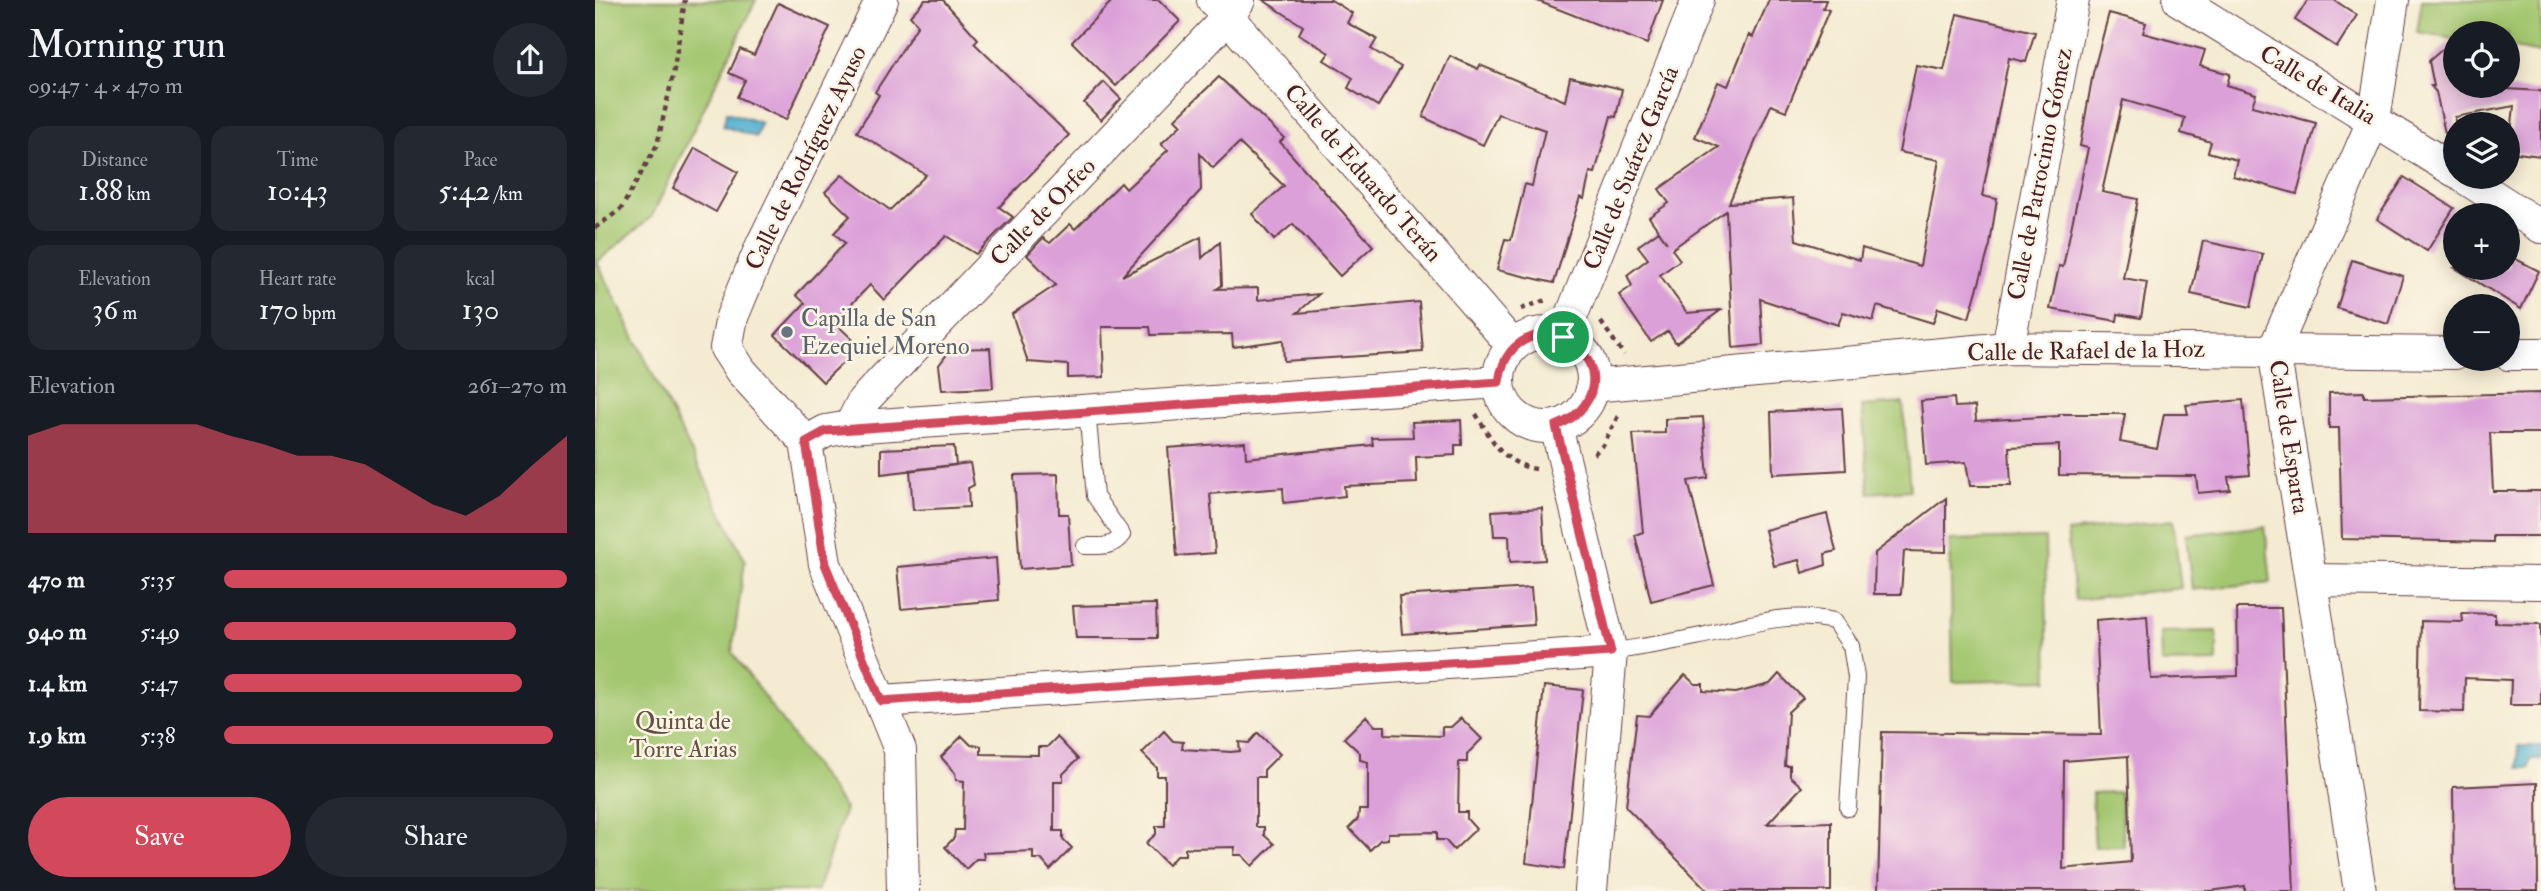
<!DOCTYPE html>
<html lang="en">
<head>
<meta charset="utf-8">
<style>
  body { margin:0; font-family:"IM FELL Double Pica",serif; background:#242831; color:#f1f3f6; height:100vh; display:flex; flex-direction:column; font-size:26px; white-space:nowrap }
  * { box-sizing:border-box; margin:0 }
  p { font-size:23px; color:#9ea1a6 }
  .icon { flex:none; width:38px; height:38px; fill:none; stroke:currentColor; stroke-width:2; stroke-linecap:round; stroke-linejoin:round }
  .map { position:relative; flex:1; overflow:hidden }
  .sheet { display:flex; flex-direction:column; background:#171b24; width:595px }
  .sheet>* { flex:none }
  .controls { position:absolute; left:1848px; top:21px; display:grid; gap:14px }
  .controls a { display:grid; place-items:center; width:77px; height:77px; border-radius:50%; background:#171b24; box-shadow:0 4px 18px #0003; font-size:35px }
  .pin { position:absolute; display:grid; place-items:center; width:60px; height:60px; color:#fff; margin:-30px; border:4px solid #fff; border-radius:50%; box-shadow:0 2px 7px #0007 }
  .round { display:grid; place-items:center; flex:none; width:74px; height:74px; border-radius:37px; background:#242831 }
  .head { display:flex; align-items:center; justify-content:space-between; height:119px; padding:0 28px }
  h1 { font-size:38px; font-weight:600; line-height:52px }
  .figures { display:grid; grid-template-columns:repeat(3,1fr); gap:10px; height:119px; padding:7px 28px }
  .figures div { display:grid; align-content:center; border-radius:18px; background:#242831; text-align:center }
  .figures b { font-size:30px; font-weight:600 }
  .figures small { font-size:19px; font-weight:400 }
  .figures p { font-size:19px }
  .chart { height:196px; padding:14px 28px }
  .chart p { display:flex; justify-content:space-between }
  .chart svg { width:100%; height:126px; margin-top:7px; fill:#d1495b; opacity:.7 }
  .primary-button { display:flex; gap:14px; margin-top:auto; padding:14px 28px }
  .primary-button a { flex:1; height:80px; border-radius:42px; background:#d1495b; color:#fff; font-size:28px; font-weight:600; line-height:80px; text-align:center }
  .primary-button a+a { background:#242831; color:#f1f3f6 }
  ul { padding:0 28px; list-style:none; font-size:23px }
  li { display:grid; grid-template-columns:112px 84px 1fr; align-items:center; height:52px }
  li i { height:18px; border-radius:9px; background:#d1495b }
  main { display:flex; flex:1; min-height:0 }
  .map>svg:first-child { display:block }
  .green { fill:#a3c670; stroke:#76724e; stroke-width:2 }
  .water { fill:#52b1d0; stroke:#4e687e; stroke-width:2 }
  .building { fill:#dca0d9; fill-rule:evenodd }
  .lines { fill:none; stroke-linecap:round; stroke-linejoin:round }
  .lane-casing { stroke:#643e44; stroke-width:18 }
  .street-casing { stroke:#643e44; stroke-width:34 }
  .path { stroke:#643e44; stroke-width:4.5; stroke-dasharray:5 5; stroke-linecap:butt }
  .lane { stroke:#fff; stroke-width:16 }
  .street { stroke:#fff; stroke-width:32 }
  .route-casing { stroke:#fff; stroke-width:14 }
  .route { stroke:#d1495b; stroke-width:9 }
  .worship-dot { fill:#6b7280; stroke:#fcf5e5; stroke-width:2.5 }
  .labels { text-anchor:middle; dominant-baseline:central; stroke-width:5; stroke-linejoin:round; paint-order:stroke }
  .street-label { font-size:24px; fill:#4a1f2b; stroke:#fcf5e5 }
  .worship-label { font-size:24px; fill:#5b616d; stroke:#fcf5e5; text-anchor:start }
  .park-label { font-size:24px; fill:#655140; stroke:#fcf5e5 }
</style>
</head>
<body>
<main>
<section class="sheet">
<div class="head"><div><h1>Morning run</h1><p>09:47 · 4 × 470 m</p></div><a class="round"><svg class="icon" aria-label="share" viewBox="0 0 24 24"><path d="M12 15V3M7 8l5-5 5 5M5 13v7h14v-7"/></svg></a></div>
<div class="figures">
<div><p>Distance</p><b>1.88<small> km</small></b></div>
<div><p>Time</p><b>10:43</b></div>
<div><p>Pace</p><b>5:42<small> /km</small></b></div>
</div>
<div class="figures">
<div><p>Elevation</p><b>36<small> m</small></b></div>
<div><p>Heart rate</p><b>170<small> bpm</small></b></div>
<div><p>kcal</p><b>130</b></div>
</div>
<div class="chart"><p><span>Elevation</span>261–270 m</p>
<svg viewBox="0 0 160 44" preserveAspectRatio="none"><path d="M0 44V10L10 6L20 6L30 6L40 6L50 6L60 10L70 13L80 17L90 17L100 20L110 27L120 34L130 38L140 31L150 20L160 10V44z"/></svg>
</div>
<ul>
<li><b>470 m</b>5:35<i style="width:100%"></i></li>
<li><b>940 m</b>5:49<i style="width:85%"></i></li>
<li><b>1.4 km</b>5:47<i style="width:87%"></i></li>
<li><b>1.9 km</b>5:38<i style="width:96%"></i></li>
</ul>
<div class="primary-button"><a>Save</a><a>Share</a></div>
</section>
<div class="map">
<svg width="1946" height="891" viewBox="0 0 1946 891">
  <rect width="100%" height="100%" fill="#fcf5e5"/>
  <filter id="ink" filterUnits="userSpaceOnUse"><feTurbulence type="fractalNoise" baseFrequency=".0143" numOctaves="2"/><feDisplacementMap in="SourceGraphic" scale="14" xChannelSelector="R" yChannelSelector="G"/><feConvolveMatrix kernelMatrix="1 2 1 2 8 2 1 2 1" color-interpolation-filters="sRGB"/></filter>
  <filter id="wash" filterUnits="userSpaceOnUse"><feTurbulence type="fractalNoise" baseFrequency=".00686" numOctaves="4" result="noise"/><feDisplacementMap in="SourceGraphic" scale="28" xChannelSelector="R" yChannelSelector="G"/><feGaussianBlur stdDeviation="1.57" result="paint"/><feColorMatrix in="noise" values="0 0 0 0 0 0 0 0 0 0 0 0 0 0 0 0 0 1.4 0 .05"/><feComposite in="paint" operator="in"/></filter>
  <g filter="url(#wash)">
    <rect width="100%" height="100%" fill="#f4ebd2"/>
    <!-- green -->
    <g class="green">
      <path d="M0,0H161L57,216L2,262L150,560L137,652L250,809L222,891H0Z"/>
      <path d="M1827,0H1946V53L1913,47V33H1860V39L1822,33Z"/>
      <path d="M1308,403L1315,490L1274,493L1267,406Z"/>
      <path d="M1578,520L1586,588L1480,600L1472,532Z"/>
      <path d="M1670,526L1676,582L1597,590L1591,535Z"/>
      <path d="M1450,538L1453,680L1358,682L1355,540Z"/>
      <path d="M1622,631V662L1566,663L1565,632Z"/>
      <path d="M1525,792L1529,846L1500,847L1497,793Z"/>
    </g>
    <!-- water -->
    <g class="water">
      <path d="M132,112L166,123L161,137L128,126Z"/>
      <path d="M1923,746H1946V759H1935L1934,768H1923Z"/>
    </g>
    <g id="blocks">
      <!-- building -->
      <g class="building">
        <path d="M330,0H348L383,39L379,43L474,135L404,207L418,217L381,254L351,236L289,300L275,285L239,322L257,339L253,342L261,350L228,382L180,335L210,303L201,295L250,243L239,233L255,216L230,192L247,175L295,210L331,175L262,132L284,95L280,92L323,25L315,16Z"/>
        <path d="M518,0H564L585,21L521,86L477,42Z"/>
        <path d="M668,0H736L757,13L752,23L782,39L776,49L806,67L783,106L753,88L758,78L729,60L734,53L704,34L708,26Z"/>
        <path d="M940,0H1068L1052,44Z"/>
        <path d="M1174,0H1231L1228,8L1234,10L1191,111L1176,105L1134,203L1198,198L1201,240L1265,260L1267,248L1325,266L1344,160L1304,152L1321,65L1349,70L1362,14L1440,32L1431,62L1414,58L1387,196L1402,199L1395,245L1374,318L1343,308L1338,323L1282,306L1278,321L1248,312L1243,325L1165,299L1168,345L1138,348L1131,211L1077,249L1085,260L1065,275L1092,313L1126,310L1081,343L1073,331L1056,342L1024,295L1037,286L1032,275L1053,259L1043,246L1064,231L1072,243L1054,217L1074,203L1064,189L1124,147L1100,137L1123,82L1133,86L1154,35L1158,37Z"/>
        <path d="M1713,0H1739L1762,15L1742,47L1700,20Z"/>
        <path d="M183,3L235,27L191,120L142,97L150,80L134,73L145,49L159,55Z"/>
        <path d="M1514,13L1551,23L1548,33L1610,50L1605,66L1635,74L1632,85L1661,94L1657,106L1721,123L1702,194L1638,176L1642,160L1613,152L1616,142L1586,133L1590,118L1528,100L1507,192L1543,199L1528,278L1552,282L1546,318L1523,314L1522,321L1455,309L1464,266L1468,267L1493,148L1485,146L1498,73Z"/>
        <path d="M1860,38V86L1946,91V156L1914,152L1919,106L1860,117V131L1850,133L1841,92L1836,86H1839L1834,61Z"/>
        <path d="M855,56L883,69L885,65L970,101L975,77L1027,89L1021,117L1016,116L1000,173L995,172L989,199L985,197L959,283L902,270L910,239L916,240L930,184L937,186L950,130L903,114L888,145L828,117Z"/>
        <path d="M624,77L689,138L685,142L778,246L745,276L698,224L679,240L657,214L689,186L644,143L618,168L605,154L606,190L527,276L606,237L607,258L625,242L627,285L622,289L663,288V300L724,294L702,313L824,302L828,352L689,361L688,340L638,347L637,334L556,335L555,327H507L509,377L473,378V365L433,362L417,314L461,285L432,255L448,238L455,243L475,224L480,229L526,183L531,189L573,150L566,144L586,125L580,119Z"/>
        <path d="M509,82L526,99L506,120L489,103Z"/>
        <path d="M100,148L143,172L121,212L78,188Z"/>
        <path d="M1809,177L1859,208L1832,251L1782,219Z"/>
        <path d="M1608,241L1668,254L1656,307L1596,294Z"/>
        <path d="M1913,255L1944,271L1926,309L1860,268H1913Z"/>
        <path d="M1757,260L1808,276L1793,324L1742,308Z"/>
        <path d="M395,348L398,388L347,390L344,365L356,349Z"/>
        <path d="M1769,392V397L1946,393V433H1895L1898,491H1946V536H1898V542L1747,539L1744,428H1734V393Z"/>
        <path d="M1359,398L1360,407L1380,406L1381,421L1464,416V414H1530L1525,442L1562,449L1569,414H1593L1591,405L1648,400L1655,475L1633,477L1635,490L1603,493L1601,476L1464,475V445L1414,447L1416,486H1375L1371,462L1331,465L1326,401Z"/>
        <path d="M1247,408L1251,470L1178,474L1176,412Z"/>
        <path d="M1108,417L1113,478L1093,481L1119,585L1056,601L1040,535L1048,532L1038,434L1070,433V419Z"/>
        <path d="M866,420L867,445H860V455L821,457L822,483L749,486L750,496L689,503L688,488L615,494L620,553L582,556L573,448L650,442L651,458L778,445L777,438L818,437L817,422Z"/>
        <path d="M359,446L361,465L286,474V449Z"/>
        <path d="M375,463L379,485L373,488L374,507L318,510L315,470Z"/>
        <path d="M463,474L464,514H473L476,565L425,569L419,475Z"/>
        <path d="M1351,498V552L1309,551L1306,594H1279L1280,553Z"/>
        <path d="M947,508L950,560L915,562L914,536H899L897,511Z"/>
        <path d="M1232,514L1241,551L1230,554L1231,565L1207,573L1204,560L1179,566L1170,530Z"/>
        <path d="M401,558L404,600L306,609L302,567Z"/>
        <path d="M936,588L939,625L807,634L804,596Z"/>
        <path d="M561,604L562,638H481L478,606Z"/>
        <path d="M1642,608H1686L1699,891H1650V886L1616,891H1283L1287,732L1506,735L1501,620L1552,616L1556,679L1643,676ZM1533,756L1536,862L1468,869L1469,761Z"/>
        <path d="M1867,613L1900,614V623L1946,624V705H1915L1916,680L1870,678L1869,712L1824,711L1826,621L1868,622Z"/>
        <path d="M1184,674L1208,698L1193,712L1190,766H1195V776L1207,787L1172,824L1236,822V891H1113L1031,807L1042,715L1054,716L1090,675L1100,684H1108V691L1141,693L1175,684Z"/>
        <path d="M949,686L988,690L969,869L931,863Z"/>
        <path d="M771,716L780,726H790V734L847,736V727H856L866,718L887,739L872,754V762H864L863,812H872V819L881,829L859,850L850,840H842V832L793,833V839L785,840L775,850L754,828L763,819L764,810H773V762L765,760V753L749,738Z"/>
        <path d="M569,731L578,741L588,742L587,749L636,752L645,751L644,742L654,743L663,733L685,754L669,770V777H661V827H669V835L679,844L657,866L647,855H639L640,847L590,848V855H582L573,865L551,843L561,834V826H570V776H562V768L547,753Z"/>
        <path d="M367,736L376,745L386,746V754L443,755V747H452L462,737L483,759L468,774V781H459V831H468V839L477,848L455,870L446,859H438V851L388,853L389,859H381L371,869L350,847L359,838L360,830H368L369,781L361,780L360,773L346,757Z"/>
        <path d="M1942,783L1943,891H1859L1858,787Z"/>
      </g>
    </g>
  </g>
  <g filter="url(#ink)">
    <use href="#blocks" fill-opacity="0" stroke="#643e44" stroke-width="2"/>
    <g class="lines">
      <defs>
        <g id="lane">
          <path d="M490,546C504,546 518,548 527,535L500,496L492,410"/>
          <path d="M1016,652C1045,647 1073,643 1101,637C1150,627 1188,610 1239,621L1256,646L1261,677L1253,808"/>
        </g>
        <g id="street">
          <path d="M287,0L167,245L137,317L131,348L146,371L211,442L230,564L305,750L308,891"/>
          <path d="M618,0L918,346"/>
          <path d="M1584,0L1860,171"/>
          <path d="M1869,177L1946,227"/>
          <circle cx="951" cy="380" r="47"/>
          <path d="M968,337L1103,0"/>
          <path d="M1413,348L1478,0"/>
          <path d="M1913,354H1946"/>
          <path d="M997,386L1413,348L1860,353"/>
          <path d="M961,426L1016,652L996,891"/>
          <path d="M255,427L268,401L633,17L644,0"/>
          <path d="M211,442L231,431L255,427L904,382"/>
          <path d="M1718,580L1946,583"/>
          <path d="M287,701L1016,652"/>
          <path d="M1765,891L1679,350L1779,119L1798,0"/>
        </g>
      </defs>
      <!-- lane casing -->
      <use href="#lane" class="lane-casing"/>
      <!-- street casing -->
      <use href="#street" class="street-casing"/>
      <!-- path -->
      <g class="path">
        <path d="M0,228L26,209L62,145L78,75L90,0"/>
        <path d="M926,309L951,300"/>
        <path d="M1006,322L1029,355"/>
        <path d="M881,414C897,440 908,464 941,469"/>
        <path d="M999,454L1008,445L1024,414"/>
      </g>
      <!-- lane -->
      <use href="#lane" class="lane"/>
      <!-- street -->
      <use href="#street" class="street"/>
    </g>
  </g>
  <g class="lines" filter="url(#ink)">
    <defs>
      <path id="route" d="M955,333C1009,347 1013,406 961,426L1016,652L286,701L230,564L211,442L231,431L904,382C908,351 925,336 955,333Z"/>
    </defs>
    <!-- route casing -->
    <use href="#route" class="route-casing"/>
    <!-- route -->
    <use href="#route" class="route"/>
  </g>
  <!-- markers -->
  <circle class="worship-dot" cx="192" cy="332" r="7"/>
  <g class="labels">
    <!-- street labels -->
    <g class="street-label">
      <text transform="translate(1723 85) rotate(31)">Calle de Italia</text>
      <text transform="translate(211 158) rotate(-64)">Calle de Rodríguez Ayuso</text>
      <text transform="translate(1036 168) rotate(-68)">Calle de Suárez García</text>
      <text transform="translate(768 173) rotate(49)">Calle de Eduardo Terán</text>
      <text transform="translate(1445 174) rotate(-79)">Calle de Patrocinio Gómez</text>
      <text transform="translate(448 212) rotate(-46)">Calle de Orfeo</text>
      <text transform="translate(1491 351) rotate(-1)">Calle de Rafael de la Hoz</text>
      <text transform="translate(1694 437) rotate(81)">Calle de Esparta</text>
    </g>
    <!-- worship labels -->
    <g class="worship-label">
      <text x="206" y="318">Capilla de San<tspan x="206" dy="28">Ezequiel Moreno</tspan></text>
    </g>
    <!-- park labels -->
    <g class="park-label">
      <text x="88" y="721">Quinta de<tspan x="88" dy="28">Torre Arias</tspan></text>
    </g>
  </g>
</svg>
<div class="controls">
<a><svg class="icon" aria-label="locate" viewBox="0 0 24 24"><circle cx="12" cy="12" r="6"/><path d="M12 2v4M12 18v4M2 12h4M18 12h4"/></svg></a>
<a><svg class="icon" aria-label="layers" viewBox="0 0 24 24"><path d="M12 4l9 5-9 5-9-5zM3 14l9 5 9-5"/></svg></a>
<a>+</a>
<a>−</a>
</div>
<div class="pin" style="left:968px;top:337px;background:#1e9e55"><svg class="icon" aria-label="arrive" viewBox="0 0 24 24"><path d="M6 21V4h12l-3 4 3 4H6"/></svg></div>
</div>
</main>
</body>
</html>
